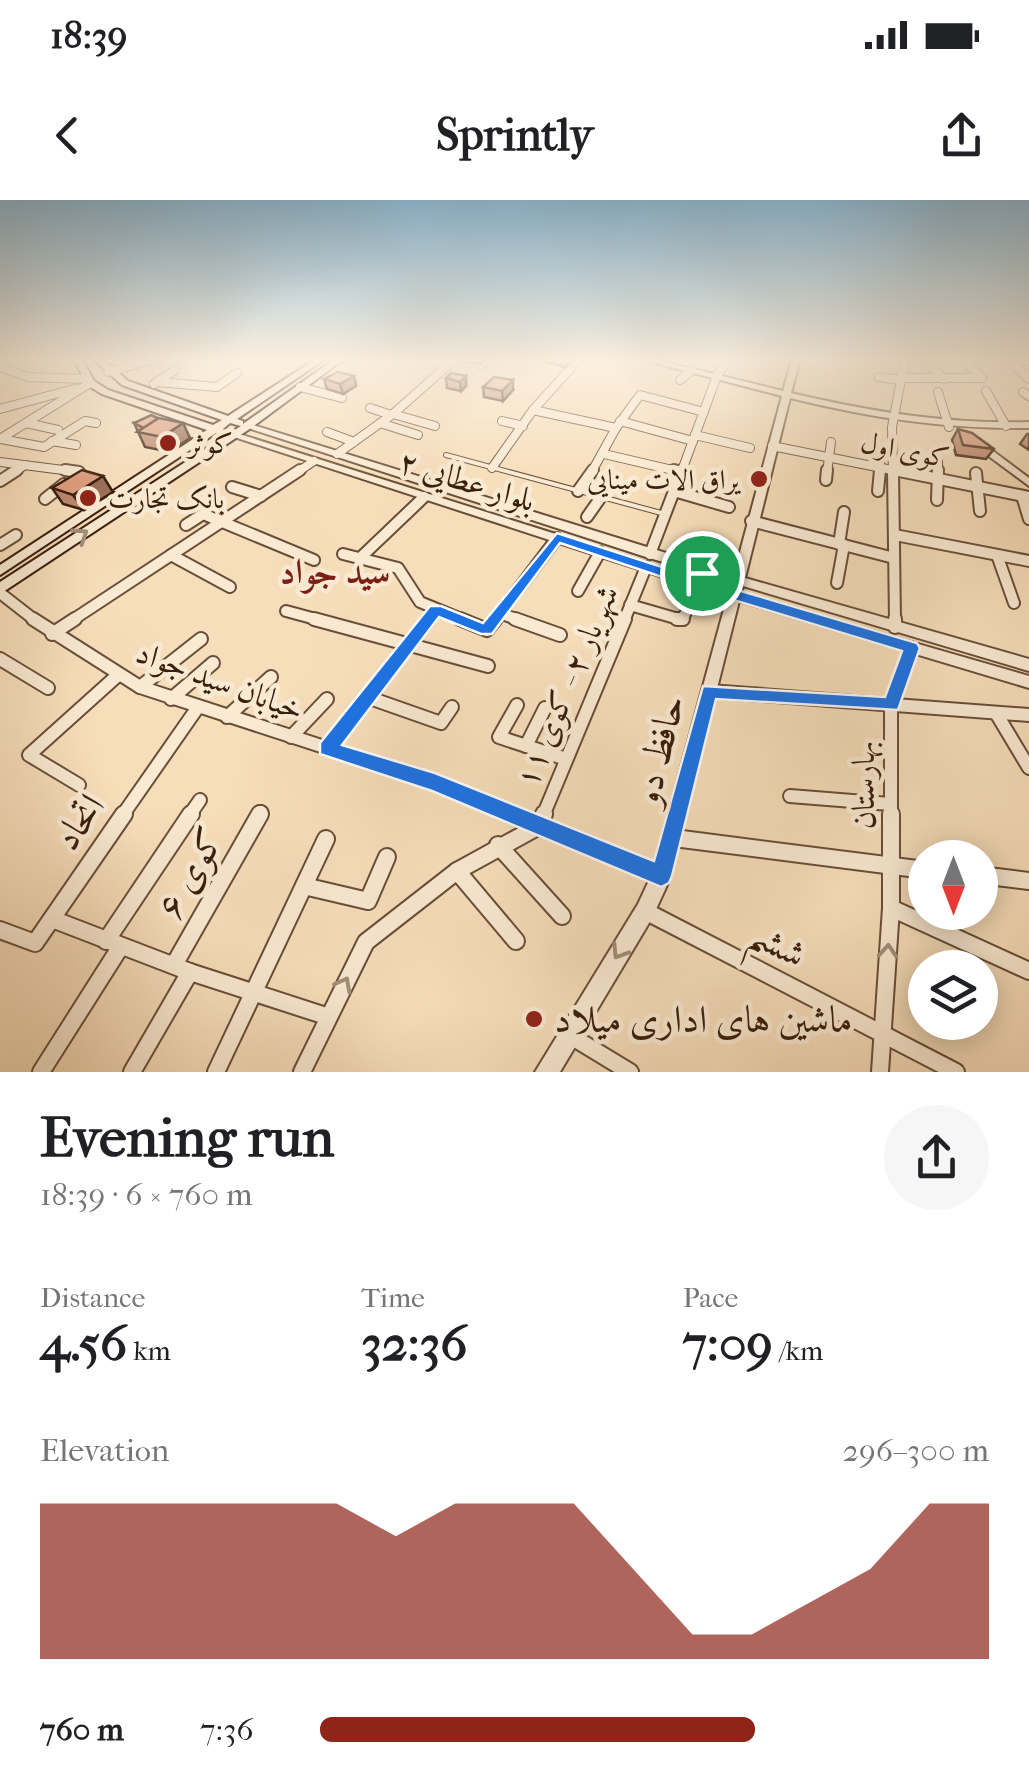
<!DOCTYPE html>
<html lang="en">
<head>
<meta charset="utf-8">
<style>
  body { margin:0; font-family:"IM FELL French Canon",Amiri,serif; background:#f6f6f6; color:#202124; height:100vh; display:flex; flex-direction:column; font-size:38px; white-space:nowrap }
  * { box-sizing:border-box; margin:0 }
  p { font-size:32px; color:#757577 }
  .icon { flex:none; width:55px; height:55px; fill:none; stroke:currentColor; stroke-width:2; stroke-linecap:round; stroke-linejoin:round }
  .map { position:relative; height:872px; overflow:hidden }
  .details { display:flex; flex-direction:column; background:#fff; flex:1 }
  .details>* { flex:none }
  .needle { width:65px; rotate:180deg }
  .fabs { position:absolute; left:908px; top:640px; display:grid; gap:20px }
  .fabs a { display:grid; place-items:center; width:90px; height:90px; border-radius:50%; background:#fff; box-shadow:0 5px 25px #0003; font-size:50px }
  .pin { position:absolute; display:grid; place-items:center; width:85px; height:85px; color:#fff; margin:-42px; border:5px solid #fff; border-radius:50%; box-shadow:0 2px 10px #0007 }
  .round { display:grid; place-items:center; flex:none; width:105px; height:105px; border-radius:52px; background:#f6f6f6 }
  .headline { display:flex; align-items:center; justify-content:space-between; height:170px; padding:0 40px }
  h1 { font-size:55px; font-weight:700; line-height:75px }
  .figures { display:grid; grid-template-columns:repeat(3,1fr); gap:15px; height:170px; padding:10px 40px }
  .figures div { display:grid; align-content:center }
  .figures b { font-size:50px; font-weight:700 }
  .figures small { font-size:28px; font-weight:400 }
  .figures p { font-size:28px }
  .chart { height:280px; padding:20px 40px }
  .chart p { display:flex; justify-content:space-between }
  .chart svg { width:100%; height:180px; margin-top:10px; fill:#8f2418; opacity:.7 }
  ul { padding:0 40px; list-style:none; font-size:32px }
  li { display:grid; grid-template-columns:160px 120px 1fr; align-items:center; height:75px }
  li i { height:25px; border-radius:12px; background:#8f2418 }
  .status { display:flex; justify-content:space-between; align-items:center; height:70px; padding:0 50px; background:#fff; direction:ltr }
  .status svg { height:28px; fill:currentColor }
  header { display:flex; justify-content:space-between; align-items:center; height:130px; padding:0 40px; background:#fff; font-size:45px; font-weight:700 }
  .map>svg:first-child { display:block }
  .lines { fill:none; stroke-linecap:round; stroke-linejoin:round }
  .service-casing { stroke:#684e38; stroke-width:6 }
  .minor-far3-casing { stroke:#684e38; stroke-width:10 }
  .minor-far2-casing { stroke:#684e38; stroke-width:14 }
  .minor-far1-casing { stroke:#684e38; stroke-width:16 }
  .minor-casing { stroke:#684e38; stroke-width:20 }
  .tertiary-casing { stroke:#684e38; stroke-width:4 }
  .secondary-casing { stroke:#391e0c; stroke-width:4 }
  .service { stroke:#faead3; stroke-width:4 }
  .minor-far3 { stroke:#faead3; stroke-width:8 }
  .minor-far2 { stroke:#faead3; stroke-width:10 }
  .minor-far1 { stroke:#faead3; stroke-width:12 }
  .minor { stroke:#faead3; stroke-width:16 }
  .tertiary { fill:#faead3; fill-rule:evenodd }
  .secondary { fill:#faead3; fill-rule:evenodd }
  .wall { fill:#be876d; stroke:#391e0c; stroke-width:2.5 }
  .shaded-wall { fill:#9b6e59; stroke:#391e0c; stroke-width:2.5 }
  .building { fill:#dd9d7f; stroke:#391e0c; stroke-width:2.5 }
  .oneway { stroke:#a38e79 }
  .route { fill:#1a73e8; stroke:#fff; stroke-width:2.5; fill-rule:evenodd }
  .poi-dot { fill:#8f2418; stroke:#faead3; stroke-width:4 }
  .labels { text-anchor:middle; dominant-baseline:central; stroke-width:9; stroke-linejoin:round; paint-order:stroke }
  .far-poi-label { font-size:28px; fill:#391e0c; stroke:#faead3; text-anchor:start }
  .far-street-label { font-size:28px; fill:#391e0c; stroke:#faead3 }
  .street-label { font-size:32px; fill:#391e0c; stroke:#faead3 }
  .neighbourhood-label { font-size:35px; font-weight:bold; fill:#7a1f14; stroke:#faead3 }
  .near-street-label { font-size:38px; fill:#391e0c; stroke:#faead3 }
  .near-poi-label { font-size:38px; fill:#391e0c; stroke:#faead3; text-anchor:start }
</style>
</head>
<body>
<div class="status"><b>18:39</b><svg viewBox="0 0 49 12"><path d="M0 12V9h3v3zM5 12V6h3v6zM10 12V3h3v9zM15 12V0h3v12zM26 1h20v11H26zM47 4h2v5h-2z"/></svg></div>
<header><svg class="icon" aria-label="back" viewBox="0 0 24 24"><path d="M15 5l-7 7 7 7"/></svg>Sprintly<svg class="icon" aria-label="share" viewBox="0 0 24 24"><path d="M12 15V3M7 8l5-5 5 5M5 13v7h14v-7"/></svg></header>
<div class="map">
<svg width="1029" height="872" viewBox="0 0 1029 872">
  <rect width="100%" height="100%" fill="#f7debb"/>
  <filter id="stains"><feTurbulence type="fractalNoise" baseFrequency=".002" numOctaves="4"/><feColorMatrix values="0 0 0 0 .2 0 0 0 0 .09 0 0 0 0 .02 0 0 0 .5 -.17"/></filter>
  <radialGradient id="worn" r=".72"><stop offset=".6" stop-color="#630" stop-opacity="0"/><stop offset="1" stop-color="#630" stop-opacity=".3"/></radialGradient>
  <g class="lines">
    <defs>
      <path id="service" d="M446,255L665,314"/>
      <g id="minor-far3">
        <path d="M1009,159L1029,161"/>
        <path d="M926,161L944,179"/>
        <path d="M481,165L486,159"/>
        <path d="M0,167L28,177L88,179"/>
        <path d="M1017,168L1029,179"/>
        <path d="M108,172L155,159"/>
        <path d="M879,177L901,180"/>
        <path d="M901,178H982L969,165"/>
        <path d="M680,180L692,170"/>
        <path d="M157,182L217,187L237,173"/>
        <path d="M154,184L175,170"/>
        <path d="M300,187L342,198"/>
        <path d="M986,191L1006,226"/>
        <path d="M938,192L949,227"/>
        <path d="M1023,192L1029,196"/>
        <path d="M370,208L391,215"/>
        <path d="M0,209L74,189"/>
        <path d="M533,210L616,228L591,273"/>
        <path d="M393,214L435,226"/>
        <path d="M502,221L523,226"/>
        <path d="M620,221L693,241"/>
        <path d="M26,223L58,230"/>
        <path d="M380,223L418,235"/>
        <path d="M616,228L640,195L704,212"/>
        <path d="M327,232L354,242"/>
        <path d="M695,235L750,248"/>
        <path d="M0,239L90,183"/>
        <path d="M1,239L44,247L85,221L96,223"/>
        <path d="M52,241L76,245"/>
        <path d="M772,246L907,273"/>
        <path d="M337,254L393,214L455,159"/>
        <path d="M604,254L681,272"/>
        <path d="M0,262L79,272"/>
        <path d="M492,268L533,210L579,159"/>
        <path d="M13,273L25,265"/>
        <path d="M296,273L314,261"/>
        <path d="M681,273L717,176L728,159"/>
        <path d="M827,273L831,242"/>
        <path d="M879,273L881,252"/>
        <path d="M893,273L892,227L905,159"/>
        <path d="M938,273V262"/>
      </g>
      <g id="minor-far2">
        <path d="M65,270L79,272"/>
        <path d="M674,270L681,272"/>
        <path d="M893,270L895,421"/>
        <path d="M894,270L1029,297"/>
        <path d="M976,273L980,311"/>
        <path d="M826,280L827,270"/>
        <path d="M0,281L17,270"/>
        <path d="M232,287L261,296"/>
        <path d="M578,291L593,270"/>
        <path d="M674,291L729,307"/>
        <path d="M878,291L880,270"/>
        <path d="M1022,296L1029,319"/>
        <path d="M45,299L64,284"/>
        <path d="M937,300L938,270"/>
        <path d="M587,317L601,297"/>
        <path d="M751,321L894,358"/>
        <path d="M186,325L203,314L314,360"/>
        <path d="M895,335L1029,361"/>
        <path d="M839,344L844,312"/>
        <path d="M0,345L16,335"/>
        <path d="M343,354L398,368L420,402L466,421"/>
        <path d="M650,354L682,270"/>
        <path d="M171,355L230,387"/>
        <path d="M997,355L1014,403"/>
        <path d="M359,359L424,297"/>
        <path d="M837,383L844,345"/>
        <path d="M578,391L600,352"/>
        <path d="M0,393L36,421"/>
        <path d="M630,405L682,420L700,385"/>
        <path d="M286,411L323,421"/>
        <path d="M499,413L522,421"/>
        <path d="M71,421L300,270"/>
        <path d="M427,421L436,410"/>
        <path d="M494,421L557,338"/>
        <path d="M624,421L646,367"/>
      </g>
      <g id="minor-far1">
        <path d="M33,419L140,487L435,583L516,616"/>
        <path d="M314,419L488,466"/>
        <path d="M460,419L487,430L496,419"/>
        <path d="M515,419L560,435"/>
        <path d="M677,419H683"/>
        <path d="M895,419V427"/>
        <path d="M52,434L75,419"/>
        <path d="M0,459L48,488"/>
        <path d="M140,487L201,439"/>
        <path d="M709,491L1029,515"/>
        <path d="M367,497L441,523L452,507"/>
        <path d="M171,499L213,463"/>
        <path d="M517,505L499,537L566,559"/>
        <path d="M996,513L1029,568"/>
        <path d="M227,517L271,477"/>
        <path d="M291,537L327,499"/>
        <path d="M526,546L545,508"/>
        <path d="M327,549L429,419"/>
        <path d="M79,585L29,555L118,475"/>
        <path d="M790,596L890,604"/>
        <path d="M122,616L198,507"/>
        <path d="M189,616L200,600"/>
        <path d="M258,616L261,612"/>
        <path d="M543,616L625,419"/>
        <path d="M891,616V505L911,448"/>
      </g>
      <g id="minor">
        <path d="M510,614L661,676"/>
        <path d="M674,638L925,670"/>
        <path d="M498,645L562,716"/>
        <path d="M457,671L516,741"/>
        <path d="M980,675L1029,681"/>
        <path d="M304,686L368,701L387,657"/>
        <path d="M891,708L1029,771"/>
        <path d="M645,711L956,872"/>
        <path d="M52,719L190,772L326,816"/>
        <path d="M0,730L35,743L124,614"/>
        <path d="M106,741L191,614"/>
        <path d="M174,765L260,614"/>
        <path d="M569,835L630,872"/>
        <path d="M41,872L121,746"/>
        <path d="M132,872L190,772"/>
        <path d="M216,872L326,639"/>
        <path d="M302,872L366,742L457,671L539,626L544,614"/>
        <path d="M880,872L891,708V614"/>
      </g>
      <g id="tertiary">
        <path d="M640,159H653L783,191L792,159H800L791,193C872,212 946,224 1029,222V228C944,229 872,218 790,198L745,378L1029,459V471L743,386L741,393L1029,476V488L739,401L668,683L652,718L560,872H535L638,704L652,674L727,398L228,235L236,233L730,389L731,382L646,357L242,226L250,224L734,374L782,196Z"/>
        <path d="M975,242H981L1029,278V286L975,246Z"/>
      </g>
      <path id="secondary" d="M74,159H82L94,181L108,190L213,225L222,220L122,185L93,159H102L128,181L228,216L316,159H325L237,219L243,221V224L335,159H344L251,228L0,394V382L241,226L230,223L223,229L225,231L224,233H216L0,375V365L207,230L102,194L87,185Z"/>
    </defs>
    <!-- service casing -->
    <use href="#service" class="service-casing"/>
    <!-- minor-far3 casing -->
    <use href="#minor-far3" class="minor-far3-casing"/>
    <!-- minor-far2 casing -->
    <use href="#minor-far2" class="minor-far2-casing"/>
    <!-- minor-far1 casing -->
    <use href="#minor-far1" class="minor-far1-casing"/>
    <!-- minor casing -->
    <use href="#minor" class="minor-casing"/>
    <!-- tertiary casing -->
    <use href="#tertiary" class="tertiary-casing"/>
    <!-- secondary casing -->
    <use href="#secondary" class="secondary-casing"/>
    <!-- service -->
    <use href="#service" class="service"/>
    <!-- minor-far3 -->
    <use href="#minor-far3" class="minor-far3"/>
    <!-- minor-far2 -->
    <use href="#minor-far2" class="minor-far2"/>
    <!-- minor-far1 -->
    <use href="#minor-far1" class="minor-far1"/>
    <!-- minor -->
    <use href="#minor" class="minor"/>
    <!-- tertiary -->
    <use href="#tertiary" class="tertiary"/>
    <!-- secondary -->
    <use href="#secondary" class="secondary"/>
  </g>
  <!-- wall -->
  <g class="wall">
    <path d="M457,159H484L481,164L457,161Z"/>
    <path d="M542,159H574L566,167L542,161Z"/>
    <path d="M354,176L356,186L343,194L327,189L324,179Z"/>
    <path d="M466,176V186L461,191L447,188L446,178Z"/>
    <path d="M483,187L513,190L503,201L484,197Z"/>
    <path d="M134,223L190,238L170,252L145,247Z"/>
    <path d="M958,229L994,249L986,259L956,255L952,240Z"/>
    <path d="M1027,234H1029V250L1020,244Z"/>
    <path d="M52,288L113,292L84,310L63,304Z"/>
  </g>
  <!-- shaded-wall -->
  <g class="shaded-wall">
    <path d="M354,176L356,186L343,194L340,184Z"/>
    <path d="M466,176V186L461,191L460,182Z"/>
    <path d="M513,180V190L503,201L502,191Z"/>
    <path d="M183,223L190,238L170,252L162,237Z"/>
    <path d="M103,276L113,292L84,310L73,295Z"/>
  </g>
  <!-- building -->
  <g class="building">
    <path d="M338,172L354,176L340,184L324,179Z"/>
    <path d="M451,173L466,176L460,182L446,178Z"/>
    <path d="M494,177L513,180L502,191L483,187Z"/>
    <path d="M151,215L158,218L144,228L134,223Z"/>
    <path d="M159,218L183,223L162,237L137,232Z"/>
    <path d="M958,229L972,233L994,249L963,245Z"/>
    <path d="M82,270L103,276L73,295L52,288Z"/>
  </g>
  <!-- one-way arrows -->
  <defs><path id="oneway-chevron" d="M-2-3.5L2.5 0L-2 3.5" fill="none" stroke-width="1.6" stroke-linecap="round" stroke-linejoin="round" transform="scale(2.5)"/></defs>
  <g class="oneway">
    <use href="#oneway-chevron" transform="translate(81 335) rotate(-33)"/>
    <use href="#oneway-chevron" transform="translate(888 751) rotate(-86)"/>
    <use href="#oneway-chevron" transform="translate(619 752) rotate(122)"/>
    <use href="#oneway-chevron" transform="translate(344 784) rotate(-62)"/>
  </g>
  <!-- sky -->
  <linearGradient id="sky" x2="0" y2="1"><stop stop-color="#8ab7d3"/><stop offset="0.57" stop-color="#fbf0e0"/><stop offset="1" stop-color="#fbf0e0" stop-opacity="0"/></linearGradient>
  <rect width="1029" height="281" fill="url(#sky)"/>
  <!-- route -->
  <path class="route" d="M557,333L687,375L694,376L688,368L696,363L742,376L741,391L917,443L920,448L898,510L716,499L672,676L669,683L661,687L432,591L320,554V543L430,406H441L483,423ZM560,343L686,385L703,384L708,376L728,382L727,398L902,451L885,497L703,486L654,661L435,573L342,545L439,417L481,434H492Z"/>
  <!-- markers -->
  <g class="poi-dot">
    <circle cx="168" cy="243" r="10"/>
    <circle cx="759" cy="279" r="10"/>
    <circle cx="88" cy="298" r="10"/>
    <circle cx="534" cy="819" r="10"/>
  </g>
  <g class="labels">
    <!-- far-poi labels -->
    <g class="far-poi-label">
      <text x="188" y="243">کوثر</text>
      <text x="739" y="279" text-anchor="end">یراق الات مینایی</text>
      <text x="108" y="298">بانک تجارت</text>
    </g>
    <!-- far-street labels -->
    <g class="far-street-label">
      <text transform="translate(905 250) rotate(11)">کوی اول</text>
    </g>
    <!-- street labels -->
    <g class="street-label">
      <text transform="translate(467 281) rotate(17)">بلوار عطایی ۲</text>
      <text transform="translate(220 481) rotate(20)">خیابان سید جواد</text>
      <text transform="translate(567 486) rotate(-67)">شهریار ۲ - کوی ۱۱</text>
      <text transform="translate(863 585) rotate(-90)">بهارستان</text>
    </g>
    <!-- neighbourhood labels -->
    <g class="neighbourhood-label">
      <text x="335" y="371">سید جواد</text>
    </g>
    <!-- near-street labels -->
    <g class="near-street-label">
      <text transform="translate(659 550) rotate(-76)">حافظ دو</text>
      <text transform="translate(79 622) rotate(-55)">اتحاد</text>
      <text transform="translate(190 673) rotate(-60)">کوی ۶</text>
      <text transform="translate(778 744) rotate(28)">ششم</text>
    </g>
    <!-- near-poi labels -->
    <g class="near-poi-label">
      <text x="554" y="819">ماشین های اداری میلاد</text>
    </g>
  </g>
  <rect width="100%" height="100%" filter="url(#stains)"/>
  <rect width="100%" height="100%" fill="url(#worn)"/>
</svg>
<div class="fabs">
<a><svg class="needle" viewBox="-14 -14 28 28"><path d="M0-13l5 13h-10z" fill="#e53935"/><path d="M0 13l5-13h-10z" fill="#757577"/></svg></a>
<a><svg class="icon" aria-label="layers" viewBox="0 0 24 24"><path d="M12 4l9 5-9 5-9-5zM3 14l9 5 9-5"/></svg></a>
</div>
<div class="pin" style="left:702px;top:373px;background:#1e9e55"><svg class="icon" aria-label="arrive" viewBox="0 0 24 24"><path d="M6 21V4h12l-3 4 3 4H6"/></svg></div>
</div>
<section class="details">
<div class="headline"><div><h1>Evening run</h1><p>18:39 · 6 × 760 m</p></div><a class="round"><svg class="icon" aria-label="share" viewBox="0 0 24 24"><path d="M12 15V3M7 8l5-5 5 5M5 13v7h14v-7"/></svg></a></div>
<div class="figures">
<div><p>Distance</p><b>4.56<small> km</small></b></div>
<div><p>Time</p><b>32:36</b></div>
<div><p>Pace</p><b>7:09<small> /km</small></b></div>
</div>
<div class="chart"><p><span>Elevation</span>296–300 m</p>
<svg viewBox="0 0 160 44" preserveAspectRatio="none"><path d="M0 44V6L10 6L20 6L30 6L40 6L50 6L60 14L70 6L80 6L90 6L100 22L110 38L120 38L130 30L140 22L150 6L160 6V44z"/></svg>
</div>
<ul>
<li><b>760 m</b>7:36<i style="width:65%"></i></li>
</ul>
</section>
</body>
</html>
